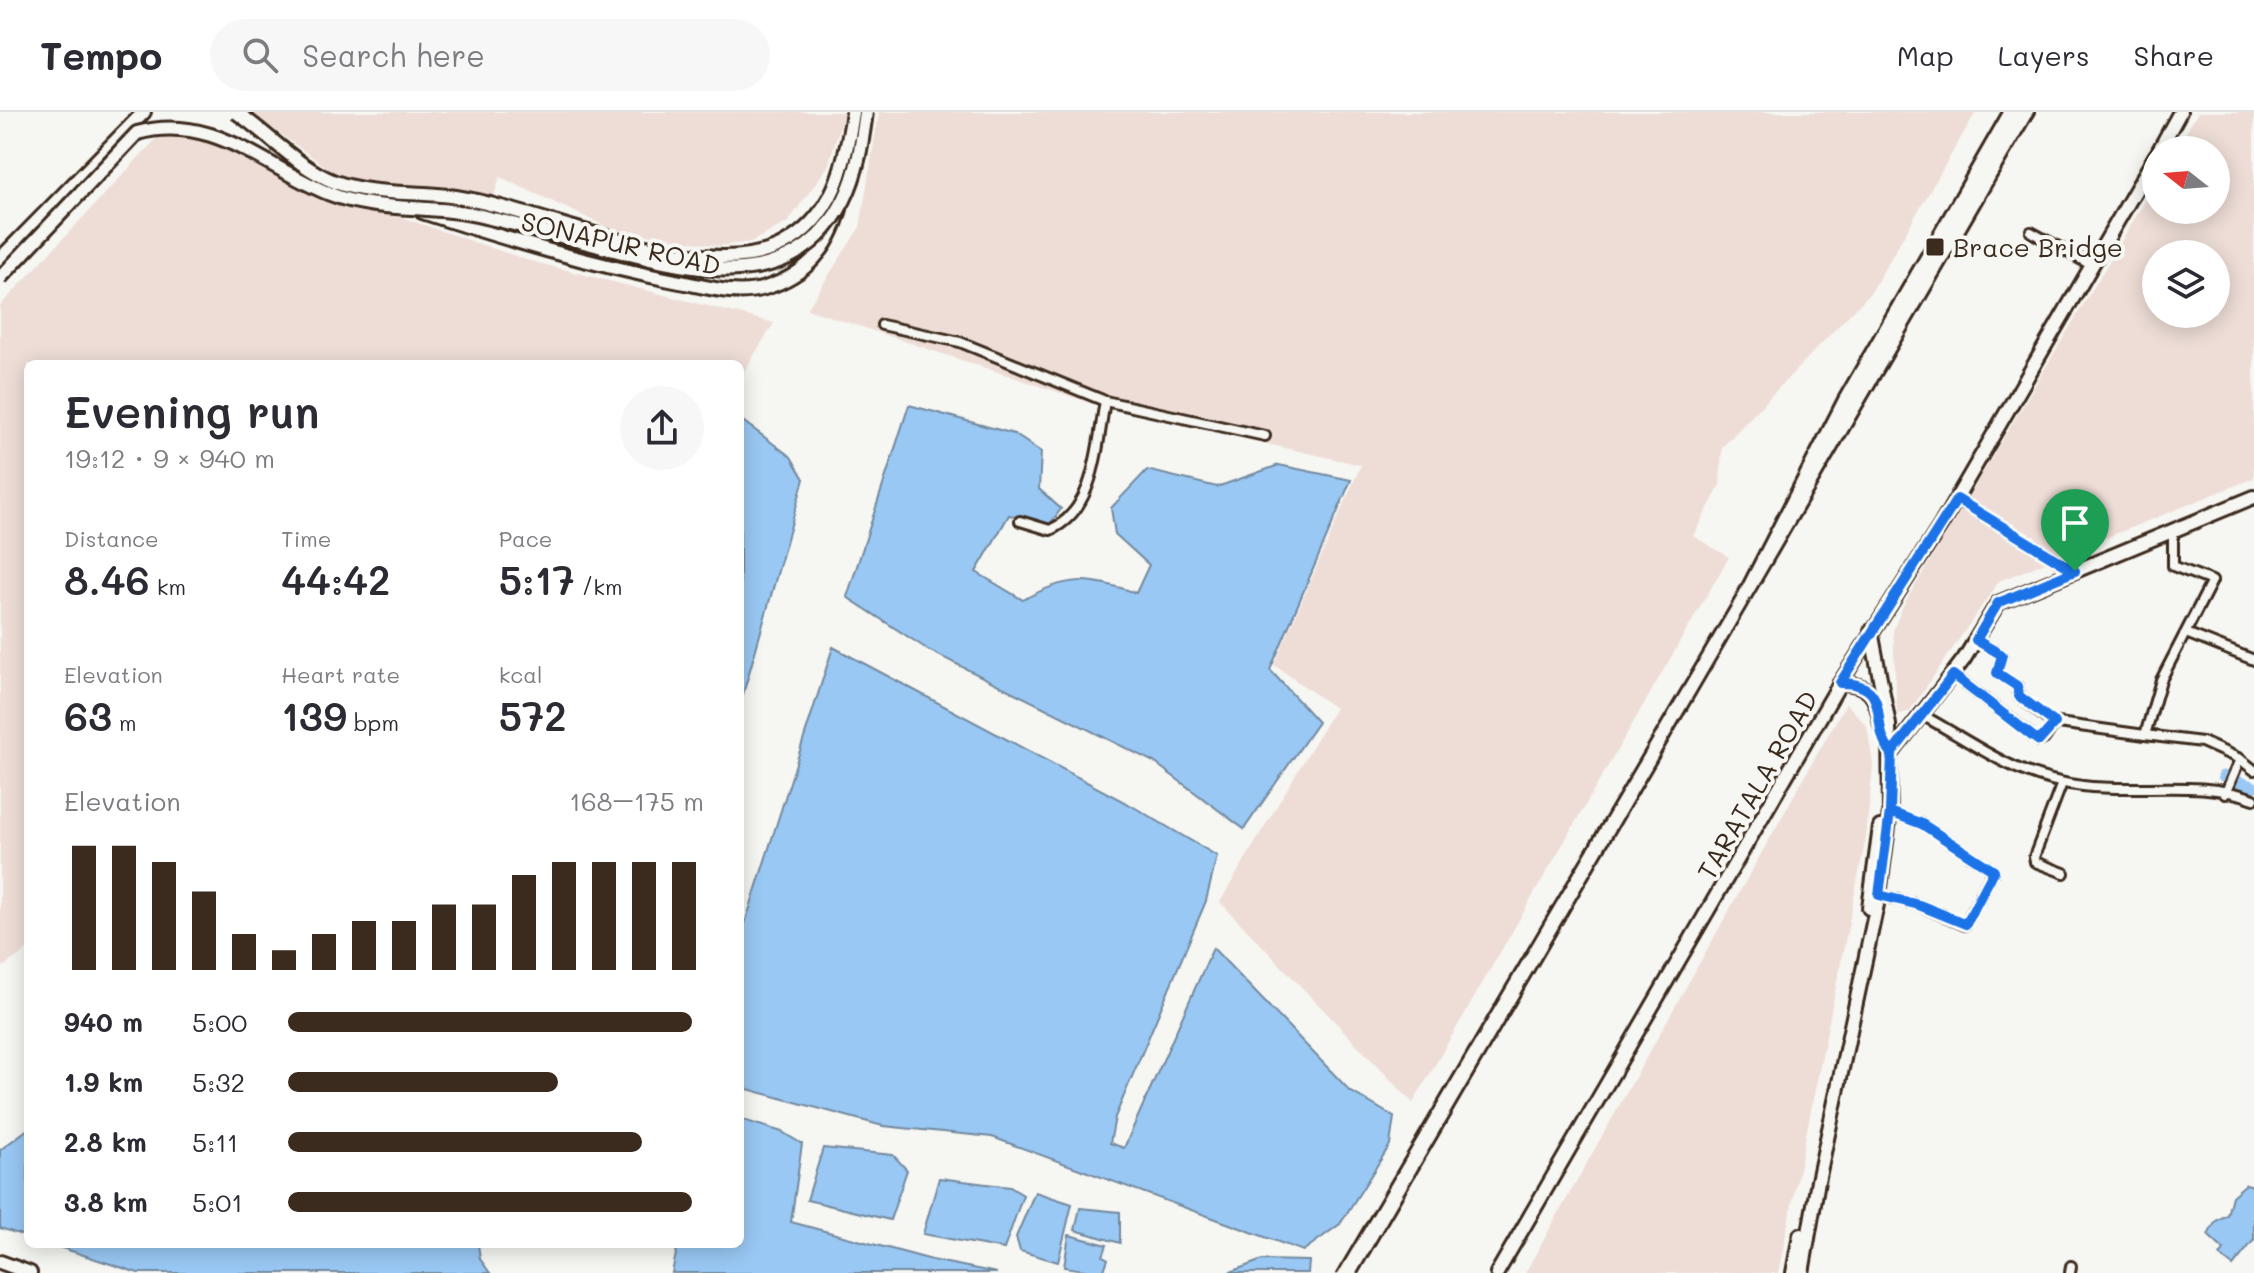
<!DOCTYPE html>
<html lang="en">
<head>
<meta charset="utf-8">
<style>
  body { margin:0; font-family:Mali,sans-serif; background:#f7f7f7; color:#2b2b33; height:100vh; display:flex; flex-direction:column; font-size:30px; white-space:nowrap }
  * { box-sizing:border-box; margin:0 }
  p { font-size:26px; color:#7c7c81 }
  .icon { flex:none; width:44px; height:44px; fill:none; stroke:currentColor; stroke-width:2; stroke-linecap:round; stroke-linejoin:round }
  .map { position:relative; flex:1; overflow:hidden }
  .details { position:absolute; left:24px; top:248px; width:720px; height:888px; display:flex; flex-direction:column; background:#fff; border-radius:12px; box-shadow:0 4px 20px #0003 }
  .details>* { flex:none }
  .needle { width:52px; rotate:287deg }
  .buttons { position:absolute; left:2142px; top:24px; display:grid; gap:16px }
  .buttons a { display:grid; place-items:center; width:88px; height:88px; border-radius:50%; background:#fff; box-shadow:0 4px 20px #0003; font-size:40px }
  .pin { position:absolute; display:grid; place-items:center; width:68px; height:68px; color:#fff; margin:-82px -34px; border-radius:50% 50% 50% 0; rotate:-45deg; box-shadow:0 0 8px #0007 }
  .pin .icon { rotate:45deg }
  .round { display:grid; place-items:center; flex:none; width:84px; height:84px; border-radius:42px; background:#f7f7f7 }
  .head { display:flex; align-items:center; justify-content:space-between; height:136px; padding:0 40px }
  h1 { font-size:44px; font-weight:600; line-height:60px }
  .stats { display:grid; grid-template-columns:repeat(3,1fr); gap:12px; height:136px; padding:8px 40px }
  .stats div { display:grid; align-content:center }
  .stats b { font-size:40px; font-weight:600 }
  .stats small { font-size:22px; font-weight:400 }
  .stats p { font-size:22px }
  .chart { height:224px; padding:16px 40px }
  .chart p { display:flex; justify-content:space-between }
  .chart svg { width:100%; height:144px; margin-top:8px; stroke:#3b2a1e; stroke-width:6 }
  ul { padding:0 40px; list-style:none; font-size:26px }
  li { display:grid; grid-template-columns:128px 96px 1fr; align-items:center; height:60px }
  li i { height:20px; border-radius:10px; background:#3b2a1e }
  header { display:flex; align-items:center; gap:48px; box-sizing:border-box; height:112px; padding:0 40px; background:#fff; border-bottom:2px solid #e1e1e2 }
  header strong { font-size:38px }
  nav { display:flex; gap:44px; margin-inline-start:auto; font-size:28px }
  .search { width:560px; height:72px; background:#f7f7f7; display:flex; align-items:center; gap:20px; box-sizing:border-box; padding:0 28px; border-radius:44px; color:#7c7c81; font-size:30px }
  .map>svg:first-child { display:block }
  .built { fill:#eeddd7; fill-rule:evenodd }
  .water { fill:#99c8f4; stroke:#73899e; stroke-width:2 }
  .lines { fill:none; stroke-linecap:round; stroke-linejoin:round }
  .canal { stroke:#99c8f4; stroke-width:11 }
  .street-casing { stroke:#3b2a1e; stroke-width:14 }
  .secondary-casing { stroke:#3b2a1e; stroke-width:18 }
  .street { stroke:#f6f6f2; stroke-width:8 }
  .secondary { stroke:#f6f6f2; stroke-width:12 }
  .rail { stroke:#3b2a1e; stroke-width:3 }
  .secondary-bridge-casing { stroke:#3b2a1e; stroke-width:18; stroke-linecap:butt }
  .secondary-bridge { stroke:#f6f6f2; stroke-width:12 }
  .route-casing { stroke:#fff; stroke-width:16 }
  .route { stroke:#1a73e8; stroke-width:10 }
  .poi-dot { fill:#3b2a1e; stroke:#f6f6f2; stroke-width:3 }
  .labels { text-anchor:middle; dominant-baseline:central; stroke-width:8; stroke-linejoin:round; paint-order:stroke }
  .street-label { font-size:26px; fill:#3b2a1e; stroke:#f6f6f2 }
  .poi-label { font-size:26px; fill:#3b2a1e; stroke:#f6f6f2; text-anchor:start }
</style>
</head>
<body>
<header>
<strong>Tempo</strong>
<div class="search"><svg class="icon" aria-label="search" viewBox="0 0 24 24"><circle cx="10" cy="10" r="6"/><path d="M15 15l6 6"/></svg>Search here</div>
<nav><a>Map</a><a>Layers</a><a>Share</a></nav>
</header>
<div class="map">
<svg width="2254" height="1161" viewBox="0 0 2254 1161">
  <rect width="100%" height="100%" fill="#f6f6f2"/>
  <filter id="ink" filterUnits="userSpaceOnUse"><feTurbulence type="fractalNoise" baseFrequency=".0125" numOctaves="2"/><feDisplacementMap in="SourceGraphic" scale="16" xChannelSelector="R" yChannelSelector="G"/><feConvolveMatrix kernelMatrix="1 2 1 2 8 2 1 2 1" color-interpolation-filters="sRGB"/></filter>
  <g filter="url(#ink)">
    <!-- built -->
    <g class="built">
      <path d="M250,0H844L828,54L788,110L751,130L718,134L611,117L500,65L493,87L340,65Z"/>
      <path d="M879,0H1976L1871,180L1722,335L1720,374L1693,424L1729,445L1413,991L1220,790L1335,596L1274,553L1361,353L1103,295L807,197L860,115Z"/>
      <path d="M2198,0H2254V366L1999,469L1909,600L1897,602L1893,518L1903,494L2156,71V98H2216V38H2176ZM2156,142H2216V202H2156Z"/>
      <path d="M172,10L296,60L339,84L527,148L774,211L740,266V252H28V837L0,857V194Z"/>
      <path d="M1846,591L1867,614L1873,652L1866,726L1778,1161H1525Z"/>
    </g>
    <!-- water -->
    <g class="water">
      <path d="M909,293L1014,322L1041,340L1039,377L1061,397L1050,412L1009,403L976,460L1023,488C1067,463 1090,465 1136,481L1149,453L1115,422L1111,396L1147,358L1217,375L1279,353L1351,368L1270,558L1318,610L1244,717L1154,650L930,539L847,485Z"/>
      <path d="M740,307L791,345L804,367L740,593Z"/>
      <path d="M833,535L1132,694L1217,744L1206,789L1115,1005L1110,1031L1124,1036L1213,836L1350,979L1394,1005L1390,1033L1340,1112L1303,1139L992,1025L883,1014L740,975V827Z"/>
      <path d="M740,1007L782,1020L802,1032L791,1110L932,1148L997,1161H672L678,1132H740Z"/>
      <path d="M28,1017V1125L0,1116V1038Z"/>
      <path d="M823,1036L893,1043L907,1058L890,1108L807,1088Z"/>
      <path d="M939,1066L1010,1075L1023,1083L1004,1137L923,1122Z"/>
      <path d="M2246,1072L2254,1074V1128L2233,1154L2220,1144L2224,1138L2208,1123L2216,1109L2227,1103L2232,1084Z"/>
      <path d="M1035,1080L1072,1092L1058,1150L1020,1139L1016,1125Z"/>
      <path d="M1080,1096L1120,1100V1131L1075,1118Z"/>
      <path d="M1069,1123L1107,1133L1103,1144L1108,1147L1103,1161L1064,1155Z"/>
      <path d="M50,1132H478L480,1147L490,1161H138Z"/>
      <path d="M1262,1148L1309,1149L1308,1161H1228Z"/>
    </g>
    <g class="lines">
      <!-- canal -->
      <path class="canal" d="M2223,664L2254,675"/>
      <defs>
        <g id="street">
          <path d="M2031,120L2093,154"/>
          <path d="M882,213L960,230L1105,289L1265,324"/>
          <path d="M1957,387L2075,459"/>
          <path d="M1020,409L1050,418C1096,398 1097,332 1105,289"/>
          <path d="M2186,521L2254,548"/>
          <path d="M1976,528L2002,543L1997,561L2017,574L2019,584L2051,610L2145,623L2161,568L2212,469L2173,454V420"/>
          <path d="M1953,563L2039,629L2044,627L2055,611"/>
          <path d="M1922,603C1979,634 2015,666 2083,674C2139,681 2200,667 2254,687"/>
          <path d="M2145,623L2202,630L2240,647L2254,658"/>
          <path d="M2062,671L2034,745L2035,750L2064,761"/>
          <path d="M2225,682L2240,647"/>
          <path d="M1879,783L1919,793L1965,813L1994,759L1922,712L1890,700"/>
          <path d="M2070,1161L2071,1154"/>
        </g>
        <g id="secondary">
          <path d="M2159,38L2180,0"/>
          <path d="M845,75L859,15"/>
          <path d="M422,100C506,127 588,152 675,169C704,174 735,185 765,176C806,163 829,137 840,97"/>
          <path d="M0,147L144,0"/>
          <path d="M1840,571C1870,571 1877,585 1881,613"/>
          <path d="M1892,641L1964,547L1998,491L2254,385"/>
          <path d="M1869,796L1880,715"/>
          <path d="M0,1150L30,1161"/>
          <path d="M1497,1161L1840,571L1941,413L2156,43"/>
          <path d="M1793,1161L1800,1123"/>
          <path d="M1802,1161L1818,1069L1879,783L1890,700L1889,613L1871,519"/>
        </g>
      </defs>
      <!-- street casing -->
      <use href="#street" class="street-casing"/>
      <!-- secondary casing -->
      <use href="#secondary" class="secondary-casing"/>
      <!-- street -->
      <use href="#street" class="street"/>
      <!-- secondary -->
      <use href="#secondary" class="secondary"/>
      <!-- rail -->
      <g class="rail">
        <path d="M1337,1161L1735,486L1838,285L2002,0"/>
        <path d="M1358,1161L2035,0"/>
      </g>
      <defs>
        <g id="secondary-bridge">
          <path d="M236,0C270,23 297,55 335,70C373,84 416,79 456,85C543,98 702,174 782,133C834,106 845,53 853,0"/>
          <path d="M0,166L137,21C213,0 265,56 330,82C378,101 435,92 485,105C528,115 571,127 614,138C698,160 796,183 844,88C858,60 862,30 866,0"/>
        </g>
      </defs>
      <!-- secondary-bridge casing -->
      <use href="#secondary-bridge" class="secondary-bridge-casing"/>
      <!-- secondary-bridge -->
      <use href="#secondary-bridge" class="secondary-bridge"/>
    </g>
  </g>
  <g class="lines" filter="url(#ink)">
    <defs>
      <path id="route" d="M2075,459L1957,387L1840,571C1896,571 1867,615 1892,641L1890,700L1879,783L1919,793L1966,812L1994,759L1922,712L1890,700L1892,641L1953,563L2032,624L2039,629L2055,611L2019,584L2017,574L1997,561L2002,543L1976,528L1998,491L2075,459"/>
    </defs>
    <!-- route casing -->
    <use href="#route" class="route-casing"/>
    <!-- route -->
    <use href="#route" class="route"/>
  </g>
  <!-- markers -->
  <rect class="poi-dot" x="1925" y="125" width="20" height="20" rx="4"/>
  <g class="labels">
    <!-- street labels -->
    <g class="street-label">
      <text transform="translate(621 131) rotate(13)">SONAPUR ROAD</text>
      <text transform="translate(1757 673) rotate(-60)">TARATALA ROAD</text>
    </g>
    <!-- poi labels -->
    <g class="poi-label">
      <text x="1953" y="135">Brace Bridge</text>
    </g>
  </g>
</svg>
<div class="buttons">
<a><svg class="needle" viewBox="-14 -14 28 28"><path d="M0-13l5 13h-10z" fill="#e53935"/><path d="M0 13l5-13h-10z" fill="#7c7c81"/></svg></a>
<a><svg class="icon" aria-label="layers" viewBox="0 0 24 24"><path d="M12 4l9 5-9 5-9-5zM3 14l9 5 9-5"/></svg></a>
</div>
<div class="pin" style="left:2075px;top:459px;background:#1e9e55"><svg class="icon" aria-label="arrive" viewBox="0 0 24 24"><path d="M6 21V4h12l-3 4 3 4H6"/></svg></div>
<section class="details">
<div class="head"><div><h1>Evening run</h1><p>19:12 · 9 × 940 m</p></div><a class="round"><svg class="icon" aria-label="share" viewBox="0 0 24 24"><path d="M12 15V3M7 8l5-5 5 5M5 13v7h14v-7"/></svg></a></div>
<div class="stats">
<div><p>Distance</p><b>8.46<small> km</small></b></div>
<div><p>Time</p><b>44:42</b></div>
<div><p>Pace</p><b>5:17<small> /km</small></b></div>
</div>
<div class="stats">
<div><p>Elevation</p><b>63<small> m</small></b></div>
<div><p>Heart rate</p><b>139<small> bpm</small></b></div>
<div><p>kcal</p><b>572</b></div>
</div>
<div class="chart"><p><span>Elevation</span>168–175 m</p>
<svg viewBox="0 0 160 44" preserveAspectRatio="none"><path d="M5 44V6M15 44V6M25 44V11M35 44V20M45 44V33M55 44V38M65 44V33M75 44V29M85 44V29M95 44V24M105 44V24M115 44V15M125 44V11M135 44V11M145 44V11M155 44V11"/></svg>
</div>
<ul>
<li><b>940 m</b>5:00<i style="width:97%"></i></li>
<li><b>1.9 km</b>5:32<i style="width:65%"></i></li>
<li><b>2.8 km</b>5:11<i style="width:85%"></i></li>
<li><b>3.8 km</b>5:01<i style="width:97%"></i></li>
</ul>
</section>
</div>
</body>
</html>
